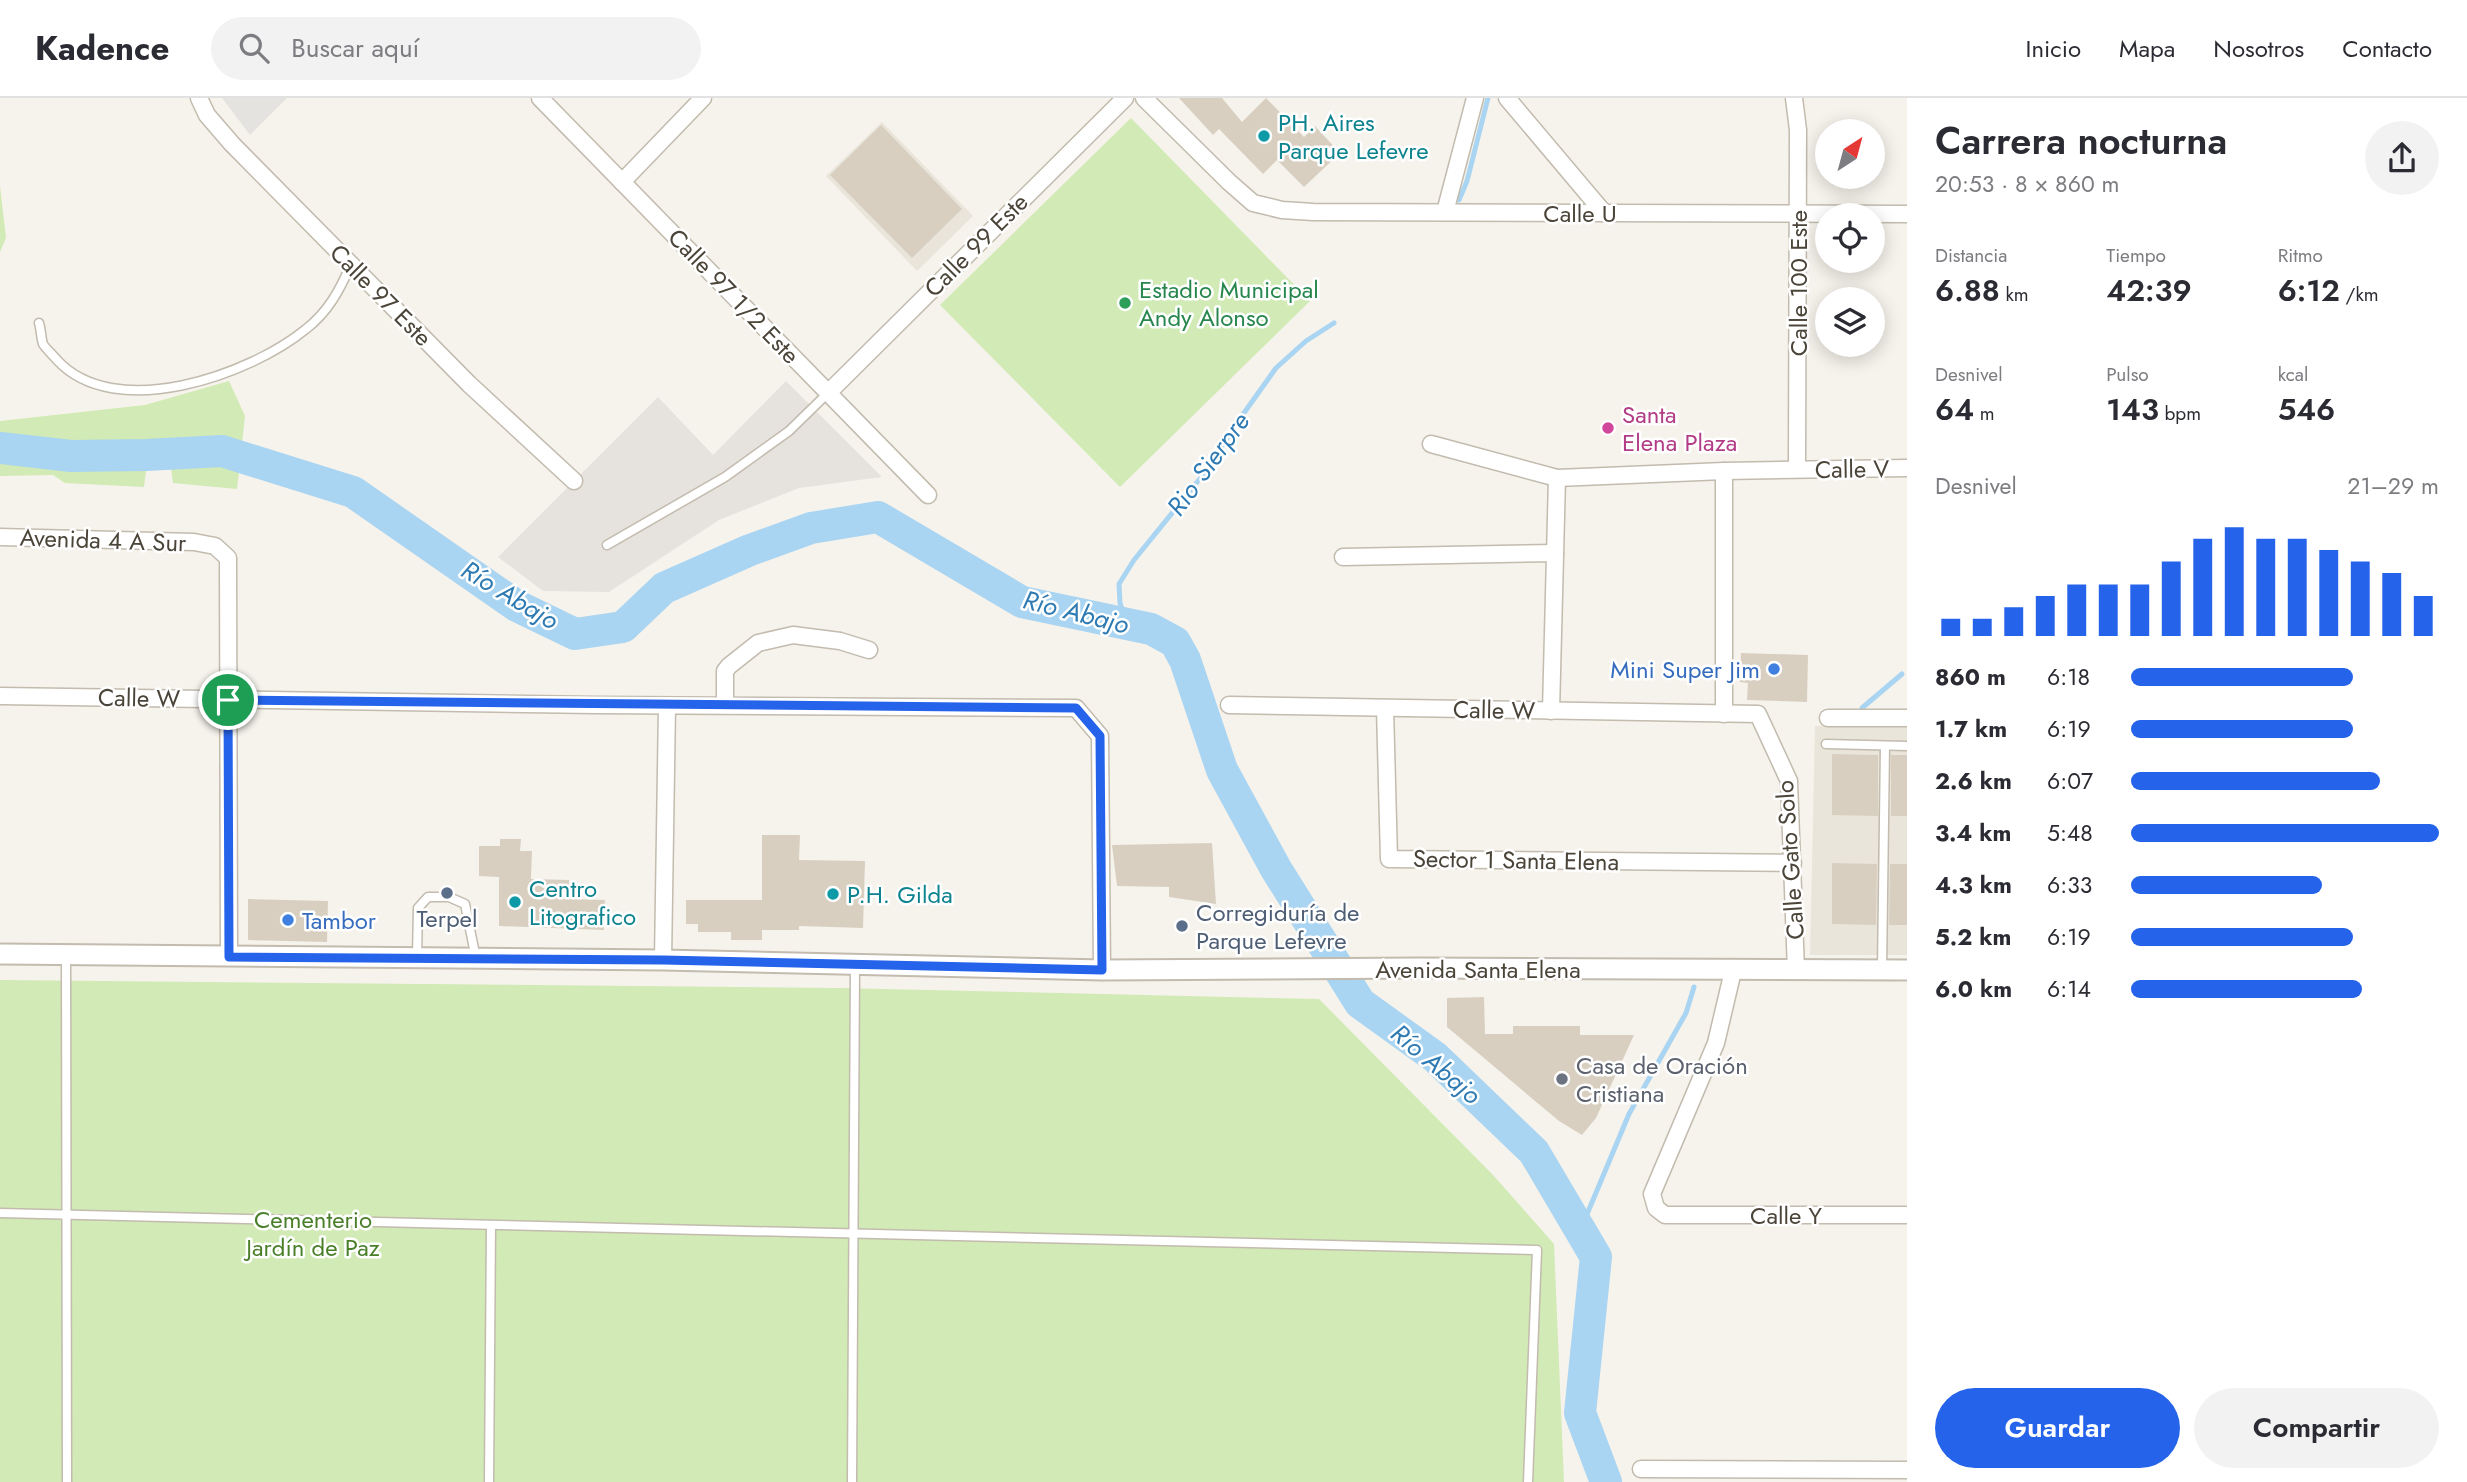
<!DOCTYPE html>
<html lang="es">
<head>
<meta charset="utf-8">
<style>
  body { margin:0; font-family:Jost,sans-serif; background:#f2f2f3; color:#2b2b33; height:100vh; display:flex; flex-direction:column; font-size:26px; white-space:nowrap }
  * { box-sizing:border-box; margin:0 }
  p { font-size:23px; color:#7c7c81 }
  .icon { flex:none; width:38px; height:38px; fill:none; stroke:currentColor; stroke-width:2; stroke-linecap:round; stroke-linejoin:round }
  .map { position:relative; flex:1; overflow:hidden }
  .drawer { display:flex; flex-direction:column; background:#fff; width:560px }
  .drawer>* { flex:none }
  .needle { width:46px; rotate:36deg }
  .fabs { position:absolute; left:1815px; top:21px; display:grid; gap:14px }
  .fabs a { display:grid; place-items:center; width:70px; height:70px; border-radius:50%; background:#fff; box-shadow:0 4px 18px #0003; font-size:35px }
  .pin { position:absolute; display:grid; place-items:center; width:60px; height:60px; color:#fff; margin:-30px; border:4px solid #fff; border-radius:50%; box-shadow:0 2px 7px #0007 }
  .round { display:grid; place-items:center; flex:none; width:74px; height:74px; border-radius:37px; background:#f2f2f3 }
  .headline { display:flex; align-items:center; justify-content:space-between; height:119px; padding:0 28px }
  h1 { font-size:38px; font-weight:600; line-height:52px }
  .figures { display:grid; grid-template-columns:repeat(3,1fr); gap:10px; height:119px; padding:7px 28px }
  .figures div { display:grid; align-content:center }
  .figures b { font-size:30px; font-weight:600 }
  .figures small { font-size:19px; font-weight:400 }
  .figures p { font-size:19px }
  .chart { height:196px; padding:14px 28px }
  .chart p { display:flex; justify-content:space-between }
  .chart svg { width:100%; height:126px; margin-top:7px; stroke:#2563eb; stroke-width:6 }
  .primary-button { display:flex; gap:14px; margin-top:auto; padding:14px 28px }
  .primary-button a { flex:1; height:80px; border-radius:42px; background:#2563eb; color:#fff; font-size:28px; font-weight:600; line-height:80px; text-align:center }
  .primary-button a+a { background:#f2f2f3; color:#2b2b33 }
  ul { padding:0 28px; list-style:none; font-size:23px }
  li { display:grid; grid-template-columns:112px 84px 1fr; align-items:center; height:52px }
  li i { height:18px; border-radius:9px; background:#2563eb }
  header { display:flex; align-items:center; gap:42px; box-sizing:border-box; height:98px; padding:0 35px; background:#fff; border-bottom:2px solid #e1e1e2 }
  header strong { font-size:33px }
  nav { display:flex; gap:38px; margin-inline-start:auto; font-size:24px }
  .search { width:490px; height:63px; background:#f2f2f3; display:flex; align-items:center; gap:18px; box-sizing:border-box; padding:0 24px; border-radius:38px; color:#7c7c81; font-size:26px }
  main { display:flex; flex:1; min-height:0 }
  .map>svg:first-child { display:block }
  .residential { fill:#eae5da }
  .industrial { fill:#e6e2dd }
  .green { fill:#d2eab5 }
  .parking { fill:#e5e3e0 }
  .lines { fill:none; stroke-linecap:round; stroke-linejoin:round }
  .stream { stroke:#a9d4f2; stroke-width:5 }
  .river { stroke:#a9d4f2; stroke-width:32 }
  .building { fill:#d8cfc1 }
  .service-casing { stroke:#c2bbae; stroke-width:11 }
  .minor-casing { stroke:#c2bbae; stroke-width:19 }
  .tertiary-casing { stroke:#c2bbae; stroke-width:23 }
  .service { stroke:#fff; stroke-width:8 }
  .minor { stroke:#fff; stroke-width:16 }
  .tertiary { stroke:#fff; stroke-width:19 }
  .route-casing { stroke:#fff; stroke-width:14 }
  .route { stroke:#2563eb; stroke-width:9 }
  .culture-dot { fill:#0f9aa8; stroke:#fff; stroke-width:2.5 }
  .leisure-dot { fill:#2e9e5b; stroke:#fff; stroke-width:2.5 }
  .hotel-dot { fill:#d1479c; stroke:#fff; stroke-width:2.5 }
  .shop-dot { fill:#3f7fe0; stroke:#fff; stroke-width:2.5 }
  .service-dot { fill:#5c6f8a; stroke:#fff; stroke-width:2.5 }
  .worship-dot { fill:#6b7280; stroke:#fff; stroke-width:2.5 }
  .labels { text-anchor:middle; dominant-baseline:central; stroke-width:5; stroke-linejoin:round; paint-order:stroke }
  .culture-label { font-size:24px; fill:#0d838f; stroke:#fff; text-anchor:start }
  .street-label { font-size:24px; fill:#4b4439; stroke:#fff }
  .leisure-label { font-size:24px; fill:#27864d; stroke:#fff; text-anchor:start }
  .hotel-label { font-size:24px; fill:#b23c85; stroke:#fff; text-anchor:start }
  .shop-label { font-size:24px; fill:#366cbe; stroke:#fff; text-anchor:end }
  .service-label { font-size:24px; fill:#4e5e75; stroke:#fff; text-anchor:start }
  .worship-label { font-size:24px; fill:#5b616d; stroke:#fff; text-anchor:start }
  .park-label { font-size:24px; fill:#4a7f2a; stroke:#fff }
  .water-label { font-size:26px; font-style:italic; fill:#2e7ab2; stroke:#fff }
</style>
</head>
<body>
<header>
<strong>Kadence</strong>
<div class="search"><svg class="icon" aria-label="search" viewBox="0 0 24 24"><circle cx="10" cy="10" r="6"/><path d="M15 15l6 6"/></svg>Buscar aquí</div>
<nav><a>Inicio</a><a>Mapa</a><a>Nosotros</a><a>Contacto</a></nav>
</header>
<main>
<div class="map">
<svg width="1907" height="1384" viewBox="0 0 1907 1384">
  <rect width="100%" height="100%" fill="#f6f3ec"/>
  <!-- residential -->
  <g class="residential">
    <path d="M882,24L973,118L917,173L826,78Z"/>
    <path d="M1907,627V857H1810L1815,628Z"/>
  </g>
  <!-- industrial -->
  <path class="industrial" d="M786,283L882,379L799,390L719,422L609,494L543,493L498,459L658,299L713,357Z"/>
  <!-- green -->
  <g class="green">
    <path d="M1131,20L1310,203L1120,389L940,207Z"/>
    <path d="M0,88L6,140L0,154Z"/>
    <path d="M229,283L245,318L237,391L173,385L170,363L147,365L144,389L65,385L53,377L0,378V323L145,307Z"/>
    <path d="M0,882L839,890L1319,901L1494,1078L1554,1146L1564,1384H0Z"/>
  </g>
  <!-- parking -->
  <path class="parking" d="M222,0H287L250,37Z"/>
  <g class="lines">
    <!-- stream -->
    <g class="stream">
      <path d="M1459,102L1467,83L1488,0"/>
      <path d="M1127,526L1120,505L1119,486L1134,462L1207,372L1234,329L1276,270L1306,243L1334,225"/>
      <path d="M1862,610L1902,576"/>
      <path d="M1580,1133L1629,1016L1686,915L1694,889"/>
    </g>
    <!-- river -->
    <path class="river" d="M0,350L71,358L146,357L222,353L353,394L517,508L575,536L623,529L664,490L750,452L811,430L878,419L1022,504L1151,531L1175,544L1185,562L1222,672L1276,771L1360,905L1435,959L1534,1054L1596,1159L1580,1315L1606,1384"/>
  </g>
  <!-- building -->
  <g class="building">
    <path d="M1179,0H1222L1242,24L1266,0L1304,39L1315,28L1340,55L1304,89L1277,62L1263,76L1219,31L1213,37Z"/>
    <path d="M881,27L962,111L912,160L830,77Z"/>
    <path d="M1741,555L1808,557L1807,604L1747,602L1748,585L1740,584Z"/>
    <path d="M1832,656L1878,657V718L1832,717Z"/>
    <rect x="1891" y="657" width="16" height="61"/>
    <path d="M762,737H800L799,762L865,763L863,830L799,828V832H762V842H731V834H698V826H686V802H762Z"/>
    <path d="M500,741H521L520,753H532L531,781L569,782V801L605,802L604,832L499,828V779L479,778V748H500Z"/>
    <path d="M1212,745L1216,806L1169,799V789L1117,788L1112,747Z"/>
    <path d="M1832,765L1877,766L1876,827L1832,826Z"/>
    <path d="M1890,766H1907V827H1889Z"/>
    <path d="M248,801L328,803L327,844L248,842Z"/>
    <path d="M1484,899L1485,936H1513V928H1580V937H1634L1596,1020L1582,1037L1559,1023L1447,929V900Z"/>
  </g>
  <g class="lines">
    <defs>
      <g id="service">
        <path d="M39,225C41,231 41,240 43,246C46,251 53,257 57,262C115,325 250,277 306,231C328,214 340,192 351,166"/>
        <path d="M607,447L725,379L789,333L828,295"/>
        <path d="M1826,646L1907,648"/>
        <path d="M66,857L67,1384"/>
        <path d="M417,858L418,810L428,799H449L465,806L476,861"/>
        <path d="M1882,872L1885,648"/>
        <path d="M0,1115L1537,1152L1528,1384"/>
        <path d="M489,1384L491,1127"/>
        <path d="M852,1384L855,867"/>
      </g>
      <g id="minor">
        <path d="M199,0L207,17L232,46L469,286L574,383"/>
        <path d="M540,0L928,397"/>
        <path d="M1144,0L1229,84L1253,105L1282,112L1313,114L1907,116"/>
        <path d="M1507,0L1604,115"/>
        <path d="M1794,0L1798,32L1797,371"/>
        <path d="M622,84L703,0"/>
        <path d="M1445,114L1475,0"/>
        <path d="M828,295L1125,0"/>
        <path d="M1431,346L1557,380L1724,373L1907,370"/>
        <path d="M0,439L194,444L215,448L228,460L229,859"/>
        <path d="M1343,459L1555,455"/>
        <path d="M0,598L595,607L1076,610L1100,638L1102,872"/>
        <path d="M725,607V573L729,568L758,545L793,537L840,543L869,552"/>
        <path d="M1229,607L1758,616L1789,683L1796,873"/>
        <path d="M1385,610L1389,761L1793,765"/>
        <path d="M1551,613L1557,380"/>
        <path d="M1724,616V373"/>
        <path d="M1828,620H1907"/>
        <path d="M663,862L667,608"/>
        <path d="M1733,873L1716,945L1652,1096L1656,1110L1665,1117H1907"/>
        <path d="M1641,1371L1907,1372"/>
      </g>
      <path id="tertiary" d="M0,856L663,862L1102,872L1418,870L1907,872"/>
    </defs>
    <!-- service casing -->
    <use href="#service" class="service-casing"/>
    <!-- minor casing -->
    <use href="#minor" class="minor-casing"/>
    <!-- tertiary casing -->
    <use href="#tertiary" class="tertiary-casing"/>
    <!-- service -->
    <use href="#service" class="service"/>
    <!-- minor -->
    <use href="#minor" class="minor"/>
    <!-- tertiary -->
    <use href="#tertiary" class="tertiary"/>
  </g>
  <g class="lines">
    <defs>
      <path id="route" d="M228,602L1076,610L1100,638L1102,872L663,862L229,859Z"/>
    </defs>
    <!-- route casing -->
    <use href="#route" class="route-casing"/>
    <!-- route -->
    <use href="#route" class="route"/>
  </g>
  <!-- markers -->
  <g class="culture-dot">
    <circle cx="1264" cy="38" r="7"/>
    <circle cx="833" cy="796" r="7"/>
    <circle cx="515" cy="804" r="7"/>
  </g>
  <circle class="leisure-dot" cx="1125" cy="205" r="7"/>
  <circle class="hotel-dot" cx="1608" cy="330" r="7"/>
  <g class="shop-dot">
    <circle cx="1774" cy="571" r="7"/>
    <circle cx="288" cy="822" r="7"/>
  </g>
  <g class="service-dot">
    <circle cx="447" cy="795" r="7"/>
    <circle cx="1182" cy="828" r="7"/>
  </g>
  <circle class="worship-dot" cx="1562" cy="981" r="7"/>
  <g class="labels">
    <!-- culture labels -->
    <g class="culture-label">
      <text x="1278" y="24">PH. Aires<tspan x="1278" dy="28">Parque Lefevre</tspan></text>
      <text x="529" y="790">Centro<tspan x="529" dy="28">Litografico</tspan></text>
      <text x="847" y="796">P.H. Gilda</text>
    </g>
    <!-- street labels -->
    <g class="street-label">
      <text x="1580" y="115">Calle U</text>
      <text transform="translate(976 147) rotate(-45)">Calle 99 Este</text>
      <text transform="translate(1798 185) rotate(-90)">Calle 100 Este</text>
      <text transform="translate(381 197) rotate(45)">Calle 97 Este</text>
      <text transform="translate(734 198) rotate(46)">Calle 97 1/2 Este</text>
      <text transform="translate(1852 371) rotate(-1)">Calle V</text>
      <text transform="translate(103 442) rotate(2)">Avenida 4 A Sur</text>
      <text transform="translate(139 600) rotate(1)">Calle W</text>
      <text transform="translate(1494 612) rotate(1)">Calle W</text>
      <text transform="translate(1516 762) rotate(1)">Sector 1 Santa Elena</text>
      <text transform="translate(1790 762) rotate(-94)">Calle Gato Solo</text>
      <text x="1478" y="871">Avenida Santa Elena</text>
      <text x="1786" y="1117">Calle Y</text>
    </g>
    <!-- leisure labels -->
    <g class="leisure-label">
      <text x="1139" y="191">Estadio Municipal<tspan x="1139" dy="28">Andy Alonso</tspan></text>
    </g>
    <!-- hotel labels -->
    <g class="hotel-label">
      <text x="1622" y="316">Santa<tspan x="1622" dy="28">Elena Plaza</tspan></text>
    </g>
    <!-- shop labels -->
    <g class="shop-label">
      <text x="1760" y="571">Mini Super Jim</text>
      <text x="302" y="822" text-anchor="start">Tambor</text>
    </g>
    <!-- service labels -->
    <g class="service-label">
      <text x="1196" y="814">Corregiduría de<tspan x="1196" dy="28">Parque Lefevre</tspan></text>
      <text x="447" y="820" text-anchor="middle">Terpel</text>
    </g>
    <!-- worship labels -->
    <g class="worship-label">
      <text x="1576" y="967">Casa de Oración<tspan x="1576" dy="28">Cristiana</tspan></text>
    </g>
    <!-- park labels -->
    <g class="park-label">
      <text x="313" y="1121">Cementerio<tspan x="313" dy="28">Jardín de Paz</tspan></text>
    </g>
    <!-- water labels -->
    <g class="water-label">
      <text transform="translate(1208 366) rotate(-54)">Rio Sierpre</text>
      <text transform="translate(510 497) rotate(31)">Río Abajo</text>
      <text transform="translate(1076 514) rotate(14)">Río Abajo</text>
      <text transform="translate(1436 966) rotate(40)">Río Abajo</text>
    </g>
  </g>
</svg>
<div class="fabs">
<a><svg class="needle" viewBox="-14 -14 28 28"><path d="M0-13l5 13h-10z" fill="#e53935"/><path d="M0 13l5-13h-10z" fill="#7c7c81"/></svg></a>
<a><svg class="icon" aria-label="locate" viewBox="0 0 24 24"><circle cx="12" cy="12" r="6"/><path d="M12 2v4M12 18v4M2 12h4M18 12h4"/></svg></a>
<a><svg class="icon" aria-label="layers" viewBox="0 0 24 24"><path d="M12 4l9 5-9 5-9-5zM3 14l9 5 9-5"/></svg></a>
</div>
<div class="pin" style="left:228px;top:602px;background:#1e9e55"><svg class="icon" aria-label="arrive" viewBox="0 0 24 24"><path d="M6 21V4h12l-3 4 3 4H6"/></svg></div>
</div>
<section class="drawer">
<div class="headline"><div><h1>Carrera nocturna</h1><p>20:53 · 8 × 860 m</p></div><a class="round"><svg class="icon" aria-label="share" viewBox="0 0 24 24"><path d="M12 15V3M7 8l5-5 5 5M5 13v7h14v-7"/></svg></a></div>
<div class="figures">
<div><p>Distancia</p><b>6.88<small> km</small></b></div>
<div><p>Tiempo</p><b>42:39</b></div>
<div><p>Ritmo</p><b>6:12<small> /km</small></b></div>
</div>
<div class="figures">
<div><p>Desnivel</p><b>64<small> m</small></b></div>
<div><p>Pulso</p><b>143<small> bpm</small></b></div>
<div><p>kcal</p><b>546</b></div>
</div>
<div class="chart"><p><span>Desnivel</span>21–29 m</p>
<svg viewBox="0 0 160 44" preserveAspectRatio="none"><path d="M5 44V38M15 44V38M25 44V34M35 44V30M45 44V26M55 44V26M65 44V26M75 44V18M85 44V10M95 44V6M105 44V10M115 44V10M125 44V14M135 44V18M145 44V22M155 44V30"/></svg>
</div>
<ul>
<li><b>860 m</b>6:18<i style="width:72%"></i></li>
<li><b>1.7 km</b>6:19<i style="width:72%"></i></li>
<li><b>2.6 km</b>6:07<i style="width:81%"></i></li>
<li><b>3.4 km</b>5:48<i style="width:100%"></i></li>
<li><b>4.3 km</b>6:33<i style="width:62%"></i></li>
<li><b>5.2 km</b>6:19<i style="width:72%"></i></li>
<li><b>6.0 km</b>6:14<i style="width:75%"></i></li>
</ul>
<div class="primary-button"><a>Guardar</a><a>Compartir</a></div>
</section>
</main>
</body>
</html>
